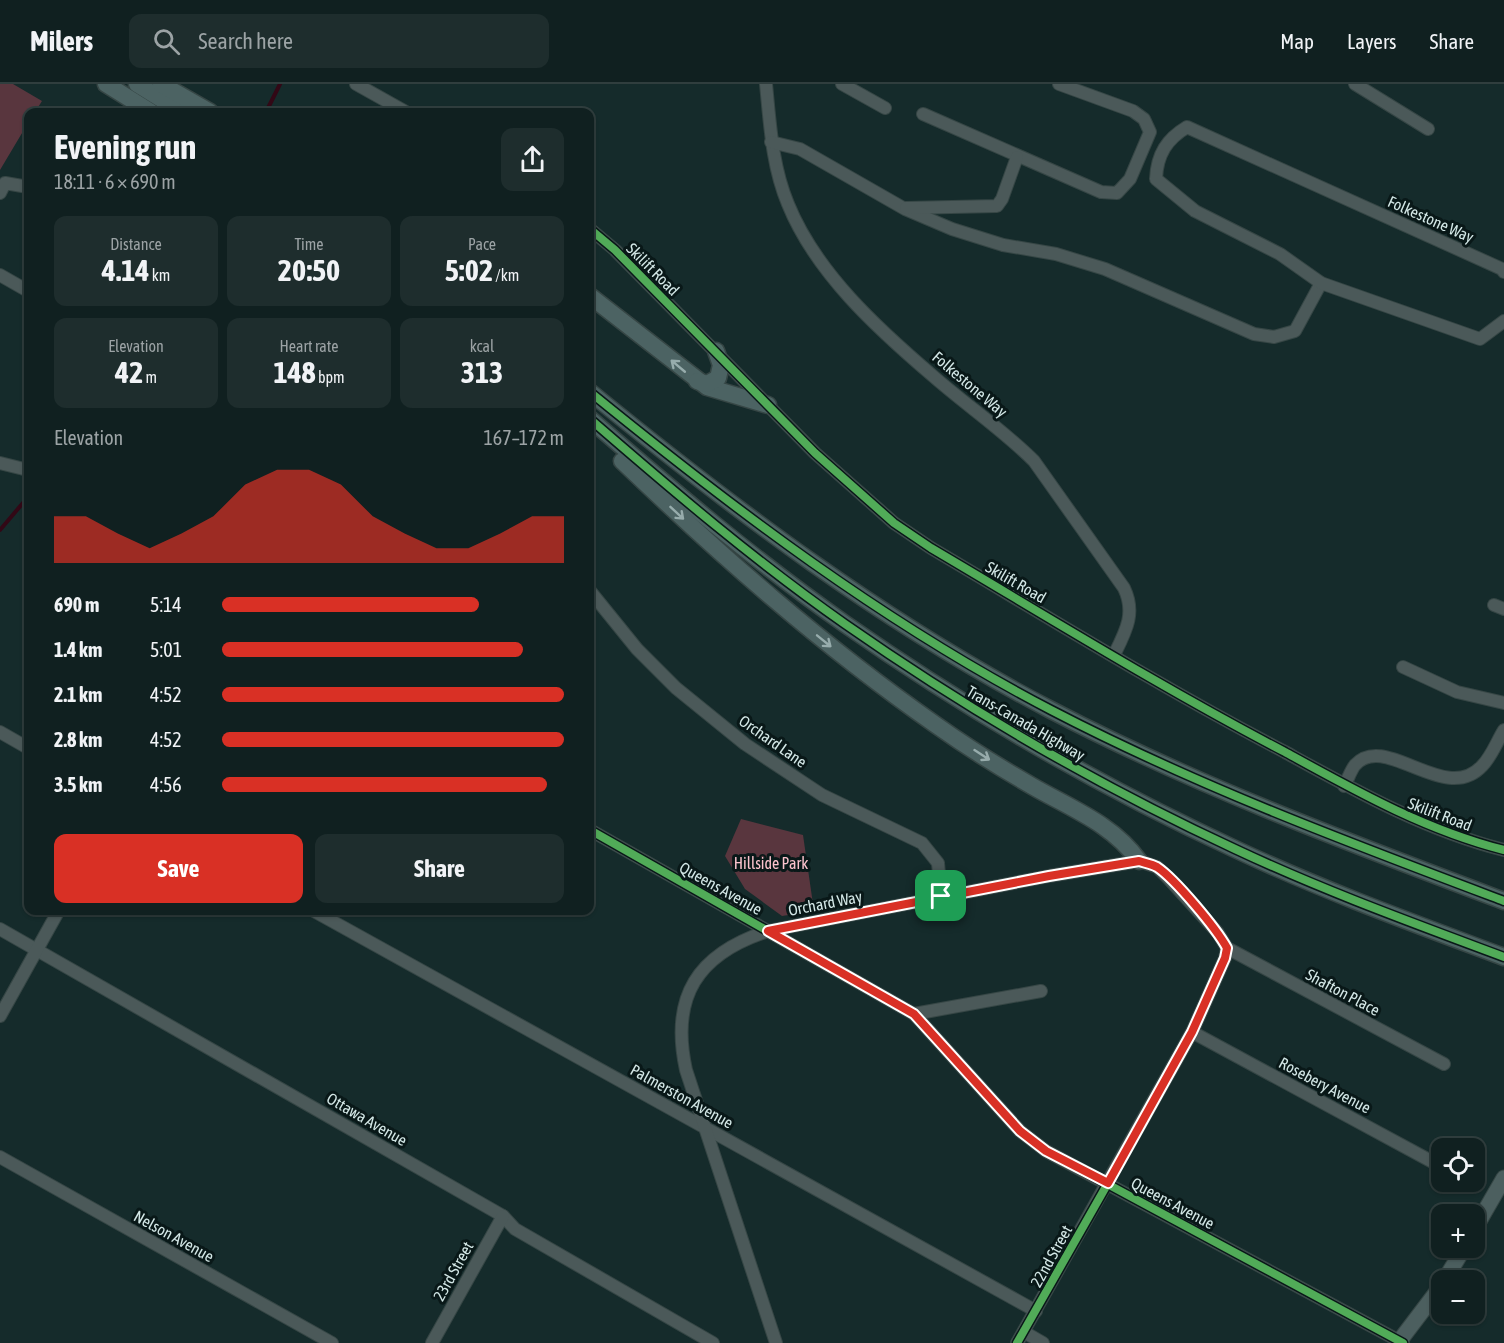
<!DOCTYPE html>
<html lang="en">
<head>
<meta charset="utf-8">
<style>
  body { margin:0; font-family:"Asap Condensed",sans-serif; background:#1e2d2d; color:#f1f3f6; height:100vh; display:flex; flex-direction:column; font-size:22px; white-space:nowrap }
  * { box-sizing:border-box; margin:0 }
  p { font-size:20px; color:#9ca3a5 }
  .icon { flex:none; width:33px; height:33px; fill:none; stroke:currentColor; stroke-width:2; stroke-linecap:round; stroke-linejoin:round }
  .map { position:relative; flex:1; overflow:hidden }
  .drawer { position:absolute; left:24px; top:24px; width:570px; height:807px; display:flex; flex-direction:column; background:#102020; border-radius:12px; box-shadow:0 2px 4px #0004,0 0 0 2px #303e3e }
  .drawer>* { flex:none }
  .fabs { position:absolute; left:1431px; top:1054px; display:grid; gap:12px }
  .fabs a { display:grid; place-items:center; width:54px; height:54px; border-radius:12px; background:#102020; box-shadow:0 2px 4px #0004,0 0 0 2px #303e3e; font-size:30px }
  .pin { position:absolute; display:grid; place-items:center; width:51px; height:51px; color:#fff; margin:-26px; border-radius:12px; box-shadow:0 3px 9px #0006 }
  .round { display:grid; place-items:center; flex:none; width:63px; height:63px; border-radius:12px; background:#1e2d2d }
  .summary { display:flex; align-items:center; justify-content:space-between; height:102px; padding:0 30px }
  h1 { font-size:33px; font-weight:700; line-height:45px }
  .metrics { display:grid; grid-template-columns:repeat(3,1fr); gap:9px; height:102px; padding:6px 30px }
  .metrics div { display:grid; align-content:center; border-radius:12px; background:#1e2d2d; text-align:center }
  .metrics b { font-size:30px; font-weight:700 }
  .metrics small { font-size:16px; font-weight:400 }
  .metrics p { font-size:16px }
  .chart { height:168px; padding:12px 30px }
  .chart p { display:flex; justify-content:space-between }
  .chart svg { width:100%; height:108px; margin-top:6px; fill:#d93025; opacity:.7 }
  .button { display:flex; gap:12px; margin-top:auto; padding:12px 30px }
  .button a { flex:1; height:69px; border-radius:12px; background:#d93025; color:#fff; font-size:24px; font-weight:700; line-height:69px; text-align:center }
  .button a+a { background:#1e2d2d; color:#f1f3f6 }
  ul { padding:0 30px; list-style:none; font-size:20px }
  li { display:grid; grid-template-columns:96px 72px 1fr; align-items:center; height:45px }
  li i { height:15px; border-radius:8px; background:#d93025 }
  header { display:flex; align-items:center; gap:36px; box-sizing:border-box; height:84px; padding:0 30px; background:#102020; border-bottom:2px solid #303e3e }
  header strong { font-size:28px }
  nav { display:flex; gap:33px; margin-inline-start:auto; font-size:21px }
  .search { width:420px; height:54px; background:#1e2d2d; display:flex; align-items:center; gap:15px; box-sizing:border-box; padding:0 21px; border-radius:12px; color:#9ca3a5; font-size:22px }
  .map>svg:first-child { display:block }
  .green { fill:#59363e }
  .lines { fill:none; stroke-linecap:round; stroke-linejoin:round }
  .stream { stroke:#320816; stroke-width:4 }
  .minor-casing { stroke:#364645; stroke-width:14 }
  .major-casing { stroke:#364645; stroke-width:17 }
  .highway-casing { stroke:#364645; stroke-width:19 }
  .minor { stroke:#4b5959; stroke-width:12 }
  .major { stroke:#4c5f5f; stroke-width:15 }
  .highway { stroke:#4c6363; stroke-width:16 }
  .cycleway-casing { stroke:#091818; stroke-width:11 }
  .cycleway { stroke:#51ab58; stroke-width:8 }
  .oneway { stroke:#97acac }
  .route-casing { stroke:#fff; stroke-width:12 }
  .route { stroke:#d93025; stroke-width:8 }
  .labels { text-anchor:middle; dominant-baseline:central; stroke-width:6; stroke-linejoin:round; paint-order:stroke }
  .street-label { font-size:16px; fill:#d4e8e7; stroke:#091818 }
  .park-label { font-size:16px; fill:#fbc3cd; stroke:#091818 }
</style>
</head>
<body>
<header>
<strong>Milers</strong>
<div class="search"><svg class="icon" aria-label="search" viewBox="0 0 24 24"><circle cx="10" cy="10" r="6"/><path d="M15 15l6 6"/></svg>Search here</div>
<nav><a>Map</a><a>Layers</a><a>Share</a></nav>
</header>
<div class="map">
<svg width="1504" height="1259" viewBox="0 0 1504 1259">
  <rect width="100%" height="100%" fill="#152b2b"/>
  <!-- green -->
  <g class="green">
    <path d="M0,0H13L42,17L35,28H28V39L0,86Z"/>
    <path d="M741,735L803,751L814,827L782,832L745,805L725,772Z"/>
  </g>
  <g class="lines">
    <!-- stream -->
    <g class="stream">
      <path d="M266,28L280,0"/>
      <path d="M0,446L28,413"/>
    </g>
    <defs>
      <g id="minor">
        <path d="M356,0L406,28"/>
        <path d="M766,0C770,40 772,82 788,120C816,189 878,245 933,292C966,321 1003,346 1034,377L1124,504C1136,529 1126,547 1114,571"/>
        <path d="M842,0L885,24"/>
        <path d="M1355,0L1428,45"/>
        <path d="M923,30L1101,108L1117,109L1130,95L1150,48L1144,35L1133,27L1059,0"/>
        <path d="M771,58L800,65L905,125L952,145L1003,161L1056,170L1105,185L1254,250L1274,253L1295,247L1321,199"/>
        <path d="M0,109L5,99L28,103"/>
        <path d="M906,124L997,122L1002,115L1017,73"/>
        <path d="M590,145L615,166L815,369L894,439L931,464C1048,533 1164,605 1285,668C1356,707 1425,746 1504,766"/>
        <path d="M1504,188L1502,185L1187,43C1167,55 1157,70 1156,95L1195,127L1280,170L1321,199L1480,255L1504,237"/>
        <path d="M0,191L28,207"/>
        <path d="M0,379L28,386"/>
        <path d="M590,507L637,565L676,604L745,660L822,711L922,759L938,779L941,812"/>
        <path d="M1494,521L1504,525"/>
        <path d="M1403,583L1457,608L1504,619"/>
        <path d="M0,648L28,664"/>
        <path d="M1344,702C1348,695 1351,686 1355,681C1385,647 1445,722 1482,682C1492,672 1497,657 1504,646"/>
        <path d="M590,746L914,930L1020,1047L1046,1067L1403,1259"/>
        <path d="M312,826L1036,1227"/>
        <path d="M0,845L503,1132L515,1145L713,1259"/>
        <path d="M1227,864L1444,980"/>
        <path d="M914,930L1041,907"/>
        <path d="M0,932L59,826"/>
        <path d="M1192,948L1442,1083"/>
        <path d="M0,1073L332,1259"/>
        <path d="M1024,1248L1043,1259"/>
        <path d="M432,1259L503,1132"/>
        <path d="M776,1259L686,986C670,913 697,870 768,847L1049,792L1139,777L1157,783L1169,795L1218,849L1227,864L1225,874L1192,948L1017,1259"/>
      </g>
      <g id="major">
        <path d="M1474,1146L1504,1094"/>
        <path d="M1444,1197L1464,1164"/>
        <path d="M1398,1259L1442,1201"/>
      </g>
      <g id="highway">
        <path d="M106,0L151,28"/>
        <path d="M137,0L182,28"/>
        <path d="M161,0L210,28"/>
        <path d="M590,212L707,303L768,321"/>
        <path d="M697,297L707,300L718,294L721,281L716,267"/>
        <path d="M590,308C735,426 884,539 1051,626C1197,702 1350,759 1504,817"/>
        <path d="M590,335C672,406 755,477 845,540C968,626 1099,702 1235,765C1322,806 1413,839 1504,873"/>
        <path d="M622,377C721,472 823,562 936,641C967,663 999,683 1032,702C1070,724 1113,740 1139,777"/>
      </g>
    </defs>
    <!-- minor casing -->
    <use href="#minor" class="minor-casing"/>
    <!-- major casing -->
    <use href="#major" class="major-casing"/>
    <!-- highway casing -->
    <use href="#highway" class="highway-casing"/>
    <!-- minor -->
    <use href="#minor" class="minor"/>
    <!-- major -->
    <use href="#major" class="major"/>
    <!-- highway -->
    <use href="#highway" class="highway"/>
    <defs>
      <g id="cycleway">
        <path d="M590,145L615,166L815,369L894,439L931,464C1048,533 1164,605 1285,668C1356,707 1425,746 1504,766"/>
        <path d="M590,308C735,426 884,539 1051,626C1197,702 1350,759 1504,817"/>
        <path d="M590,335C672,406 755,477 845,540C968,626 1099,702 1235,765C1322,806 1413,839 1504,873"/>
        <path d="M590,746L914,930L1020,1047L1046,1067L1403,1259"/>
        <path d="M1017,1259L1108,1099"/>
      </g>
    </defs>
    <!-- cycleway casing -->
    <use href="#cycleway" class="cycleway-casing"/>
    <!-- cycleway -->
    <use href="#cycleway" class="cycleway"/>
  </g>
  <!-- one-way arrows -->
  <defs><path id="oneway-shaft" d="M-6 0H5M1.5-3L5.5 0L1.5 3" fill="none" stroke-width="1.6" stroke-linecap="round" stroke-linejoin="round" transform="scale(1.5)"/></defs>
  <g class="oneway">
    <use href="#oneway-shaft" transform="translate(678 282) rotate(-140)"/>
    <use href="#oneway-shaft" transform="translate(677 429) rotate(43)"/>
    <use href="#oneway-shaft" transform="translate(824 557) rotate(39)"/>
    <use href="#oneway-shaft" transform="translate(982 671) rotate(33)"/>
  </g>
  <g class="lines">
    <defs>
      <path id="route" d="M1139,777C1145,779 1152,780 1157,783C1175,795 1216,844 1227,864L1225,874L1192,948L1108,1099L1046,1067L1020,1047L914,930L768,847L1049,792Z"/>
    </defs>
    <!-- route casing -->
    <use href="#route" class="route-casing"/>
    <!-- route -->
    <use href="#route" class="route"/>
  </g>
  <g class="labels">
    <!-- street labels -->
    <g class="street-label">
      <text transform="translate(1431 135) rotate(24)">Folkestone Way</text>
      <text transform="translate(653 185) rotate(45)">Skilift Road</text>
      <text transform="translate(970 300) rotate(40)">Folkestone Way</text>
      <text transform="translate(1016 498) rotate(30)">Skilift Road</text>
      <text transform="translate(1026 639) rotate(30)">Trans-Canada Highway</text>
      <text transform="translate(773 657) rotate(35)">Orchard Lane</text>
      <text transform="translate(1440 730) rotate(21)">Skilift Road</text>
      <text transform="translate(721 804) rotate(29)">Queens Avenue</text>
      <text transform="translate(825 819) rotate(-11)">Orchard Way</text>
      <text transform="translate(1343 908) rotate(28)">Shafton Place</text>
      <text transform="translate(1325 1001) rotate(28)">Rosebery Avenue</text>
      <text transform="translate(682 1012) rotate(29)">Palmerston Avenue</text>
      <text transform="translate(367 1035) rotate(30)">Ottawa Avenue</text>
      <text transform="translate(1173 1119) rotate(28)">Queens Avenue</text>
      <text transform="translate(174 1152) rotate(29)">Nelson Avenue</text>
      <text transform="translate(1051 1172) rotate(-61)">22nd Street</text>
      <text transform="translate(453 1187) rotate(-61)">23rd Street</text>
    </g>
    <!-- park labels -->
    <g class="park-label">
      <text x="771" y="779">Hillside Park</text>
    </g>
  </g>
</svg>
<div class="fabs">
<a><svg class="icon" aria-label="locate" viewBox="0 0 24 24"><circle cx="12" cy="12" r="6"/><path d="M12 2v4M12 18v4M2 12h4M18 12h4"/></svg></a>
<a>+</a>
<a>−</a>
</div>
<div class="pin" style="left:941px;top:812px;background:#1e9e55"><svg class="icon" aria-label="arrive" viewBox="0 0 24 24"><path d="M6 21V4h12l-3 4 3 4H6"/></svg></div>
<section class="drawer">
<div class="summary"><div><h1>Evening run</h1><p>18:11 · 6 × 690 m</p></div><a class="round"><svg class="icon" aria-label="share" viewBox="0 0 24 24"><path d="M12 15V3M7 8l5-5 5 5M5 13v7h14v-7"/></svg></a></div>
<div class="metrics">
<div><p>Distance</p><b>4.14<small> km</small></b></div>
<div><p>Time</p><b>20:50</b></div>
<div><p>Pace</p><b>5:02<small> /km</small></b></div>
</div>
<div class="metrics">
<div><p>Elevation</p><b>42<small> m</small></b></div>
<div><p>Heart rate</p><b>148<small> bpm</small></b></div>
<div><p>kcal</p><b>313</b></div>
</div>
<div class="chart"><p><span>Elevation</span>167–172 m</p>
<svg viewBox="0 0 160 44" preserveAspectRatio="none"><path d="M0 44V25L10 25L20 32L30 38L40 32L50 25L60 12L70 6L80 6L90 12L100 25L110 32L120 38L130 38L140 32L150 25L160 25V44z"/></svg>
</div>
<ul>
<li><b>690 m</b>5:14<i style="width:75%"></i></li>
<li><b>1.4 km</b>5:01<i style="width:88%"></i></li>
<li><b>2.1 km</b>4:52<i style="width:100%"></i></li>
<li><b>2.8 km</b>4:52<i style="width:100%"></i></li>
<li><b>3.5 km</b>4:56<i style="width:95%"></i></li>
</ul>
<div class="button"><a>Save</a><a>Share</a></div>
</section>
</div>
</body>
</html>
